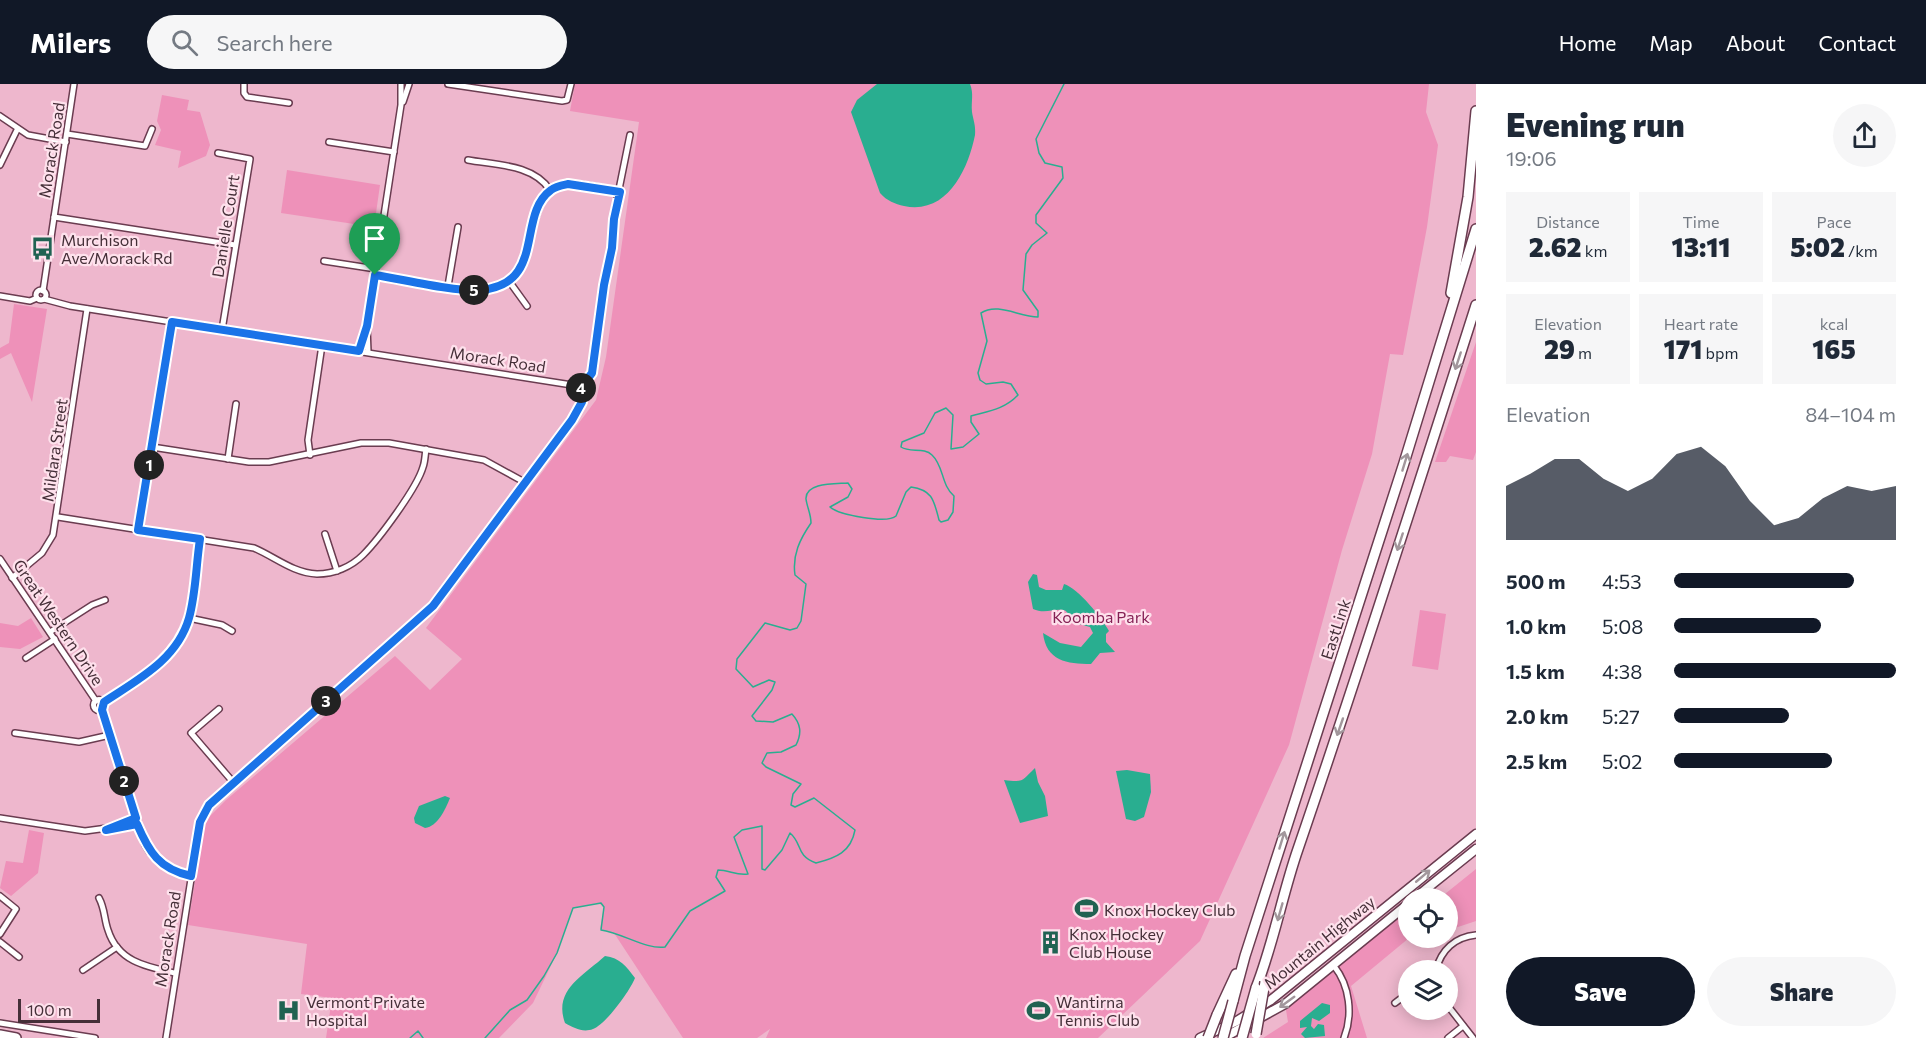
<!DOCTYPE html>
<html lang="en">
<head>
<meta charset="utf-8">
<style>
  body { margin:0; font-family:Commissioner,sans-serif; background:#f6f6f7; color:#1f2937; height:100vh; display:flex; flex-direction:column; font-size:22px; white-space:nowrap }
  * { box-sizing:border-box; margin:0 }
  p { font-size:20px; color:#747a83 }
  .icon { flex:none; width:33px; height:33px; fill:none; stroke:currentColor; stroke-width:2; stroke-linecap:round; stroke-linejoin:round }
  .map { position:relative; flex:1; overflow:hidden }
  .panel { display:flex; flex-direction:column; background:#fff; width:450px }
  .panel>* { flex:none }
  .controls { position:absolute; left:1398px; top:804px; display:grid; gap:12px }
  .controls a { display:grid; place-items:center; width:60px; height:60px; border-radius:50%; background:#fff; box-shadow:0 3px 15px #0003; font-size:30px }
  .scale { position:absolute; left:18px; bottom:15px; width:82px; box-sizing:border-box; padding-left:6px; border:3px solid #452f38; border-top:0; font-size:16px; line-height:21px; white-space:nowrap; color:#452f38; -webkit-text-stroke:4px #fee1ec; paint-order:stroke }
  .pin { position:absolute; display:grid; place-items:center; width:51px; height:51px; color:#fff; margin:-62px -26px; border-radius:50% 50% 50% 0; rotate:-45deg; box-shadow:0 0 6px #0007 }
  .pin .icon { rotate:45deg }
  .km { position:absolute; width:30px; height:30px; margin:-15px; border-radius:50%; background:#222; color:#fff; font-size:16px; line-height:30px; text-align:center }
  .round { display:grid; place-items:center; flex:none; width:63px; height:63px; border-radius:32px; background:#f6f6f7 }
  .summary { display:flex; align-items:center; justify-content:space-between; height:102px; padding:0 30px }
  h1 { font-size:33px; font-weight:800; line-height:45px }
  .metrics { display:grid; grid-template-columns:repeat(3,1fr); gap:9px; height:102px; padding:6px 30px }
  .metrics div { display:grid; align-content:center; border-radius:0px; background:#f6f6f7; text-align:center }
  .metrics b { font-size:26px; font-weight:800 }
  .metrics small { font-size:16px; font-weight:400 }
  .metrics p { font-size:16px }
  .chart { height:168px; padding:12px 30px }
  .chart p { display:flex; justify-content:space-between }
  .chart svg { width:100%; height:108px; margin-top:6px; fill:#111827; opacity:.7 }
  .button { display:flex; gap:12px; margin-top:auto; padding:12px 30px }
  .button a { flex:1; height:69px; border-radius:36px; background:#111827; color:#fff; font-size:24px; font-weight:800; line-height:69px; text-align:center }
  .button a+a { background:#f6f6f7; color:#1f2937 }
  ul { padding:0 30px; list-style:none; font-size:20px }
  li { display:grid; grid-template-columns:96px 72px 1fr; align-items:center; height:45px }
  li i { height:15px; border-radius:8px; background:#111827 }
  header { display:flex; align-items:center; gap:36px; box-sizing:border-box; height:84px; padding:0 30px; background:#111827; color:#fff }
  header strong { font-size:28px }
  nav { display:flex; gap:33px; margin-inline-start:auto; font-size:21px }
  .search { width:420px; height:54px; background:#f6f6f7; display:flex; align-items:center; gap:15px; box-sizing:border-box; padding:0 21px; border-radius:33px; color:#747a83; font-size:22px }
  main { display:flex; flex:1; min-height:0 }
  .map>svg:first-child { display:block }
  .green { fill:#ee91b9 }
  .water { fill:#29ae90 }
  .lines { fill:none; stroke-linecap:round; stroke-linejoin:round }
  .stream { stroke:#29ae90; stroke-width:1.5 }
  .street-casing { stroke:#6a3c50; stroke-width:8 }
  .primary-casing { stroke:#6a3c50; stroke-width:11 }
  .highway-casing { stroke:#6a3c50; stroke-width:12 }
  .street { stroke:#fff; stroke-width:5 }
  .primary { stroke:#fff; stroke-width:8 }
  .highway { stroke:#fff; stroke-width:9 }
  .highway-bridge-casing { stroke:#6a3c50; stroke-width:12; stroke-linecap:butt }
  .highway-bridge { stroke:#fff; stroke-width:9 }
  .oneway { stroke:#a2979c }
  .route-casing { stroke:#fff; stroke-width:12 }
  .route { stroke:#1a73e8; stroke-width:8 }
  .labels { text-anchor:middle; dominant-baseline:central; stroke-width:4.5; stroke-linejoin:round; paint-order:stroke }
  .street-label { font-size:16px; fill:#452f38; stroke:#fee1ec }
  .poi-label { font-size:16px; fill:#452f38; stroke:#fee1ec; text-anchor:start }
  .park-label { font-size:16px; fill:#852155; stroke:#fee1ec }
</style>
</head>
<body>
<header>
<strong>Milers</strong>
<div class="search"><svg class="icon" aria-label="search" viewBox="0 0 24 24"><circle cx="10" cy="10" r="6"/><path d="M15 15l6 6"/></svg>Search here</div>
<nav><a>Home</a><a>Map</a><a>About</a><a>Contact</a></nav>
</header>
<main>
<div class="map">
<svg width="1476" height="954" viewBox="0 0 1476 954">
  <rect width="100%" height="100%" fill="#eeb7cd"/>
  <!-- green -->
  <g class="green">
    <path d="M575,0H1429L1426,28L1438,61L1427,143L1403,271L1390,270L1372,370L1342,466L1289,661L1200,857L1098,954H766L770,945L757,954H683L614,849L600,845L604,823L598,819L573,824L557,869L533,919L499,954H326L332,914L301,910L307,860L188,841L205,737L226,716L395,572L430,606L462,575L426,544L596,316L606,273L639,38L570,27Z"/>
    <path d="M162,11L189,16L187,26L200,28L210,61L206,72L178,84L181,67L155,61L161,46L157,37Z"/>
    <path d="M287,86L380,101L374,143L281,129Z"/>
    <path d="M14,220L47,225L32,318L11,269L0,275V264L9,259Z"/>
    <path d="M1476,258V368L1473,376L1450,372L1446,378H1435Z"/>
    <path d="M1420,526L1446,530L1438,586L1412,582Z"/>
    <path d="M31,534L43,553L20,565L0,563V539L18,542Z"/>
    <path d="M29,746L44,749L38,789L11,812L0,804L6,777L23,779Z"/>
    <path d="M1476,785V837L1452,845L1448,840V814H1440Z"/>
    <path d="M1408,820L1409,854L1351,902L1367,954H1263L1288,938L1285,920Z"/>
  </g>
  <!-- water -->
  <g class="water">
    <path d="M877,0H970C974,10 971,17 972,28C973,35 976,42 975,51C968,86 947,131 904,122C895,120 887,117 880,109L851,28L857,16Z"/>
    <path d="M1033,490L1037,491L1039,503L1046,506H1062L1064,500C1078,504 1102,534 1109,547L1106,550V558L1115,568L1100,569L1091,580C1067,580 1046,577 1043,549L1060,559L1081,563L1093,549L1090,543L1072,538L1066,527C1055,523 1046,531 1033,525L1028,498Z"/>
    <path d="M1035,684L1038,698L1045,712L1048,732L1020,739L1004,696C1025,699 1022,696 1035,684Z"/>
    <path d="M1127,686L1150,690L1151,708L1144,733L1135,737L1126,735L1116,687Z"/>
    <path d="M445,712L450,714C445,726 438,742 425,744L415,739L414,734L419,722Z"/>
    <path d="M605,872C620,874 626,882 635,894C630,907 606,940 593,945C583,949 574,944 565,939C553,906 583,892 605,872Z"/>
    <path d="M1322,919L1330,921V929L1319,937L1312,934L1311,942L1314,945L1318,940L1324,941L1325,952L1305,954L1301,950L1307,943L1300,944V937Z"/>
  </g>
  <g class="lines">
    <!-- stream -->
    <g class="stream">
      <path d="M410,954L418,947L423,954"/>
      <path d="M485,954L510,926L527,916L544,892L557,869L573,824L601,819L604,823L601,846C622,849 647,866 665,863L690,827L725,807L716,793L718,786C729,786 737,792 748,790L734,753L742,746L762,742V785L765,786L782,766L790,749C803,760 795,771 816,779C836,774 851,768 855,746L814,714L795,723L791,721L793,710L801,700L766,683L762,679L767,669L781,668L796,661C802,649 801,640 792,630L773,638L756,637L752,632L772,606L775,598L769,596L753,603L736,585L737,575L765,539L790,546L797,544L801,537L806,500L795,491C792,471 800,455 811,439C811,430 807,423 806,415C805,398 836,400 848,399L852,405L848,413L830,423C839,431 887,440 896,432L906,408L911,403C933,406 934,417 939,436L941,438L948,436L953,428L954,412C941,401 944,382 932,371C924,363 910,369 901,363L902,358L924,349L935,329L946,324L953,331L951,365L963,363L979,350L971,338V332C989,327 1005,325 1018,311L1011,300L1003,298L986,300L980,296L978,289L987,257L981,229C998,218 1019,233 1038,233V227L1023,206L1026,170L1032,161L1047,149L1036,139V131L1063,94L1062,83L1045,79L1039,69L1036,55L1064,0"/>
    </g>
    <defs>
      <g id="street">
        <path d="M244,0V9L247,13L289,19"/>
        <path d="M448,0L562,17L567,16L571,0"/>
        <path d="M403,18L409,0"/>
        <path d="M0,32L28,51L66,58"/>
        <path d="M67,50L145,62L152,45"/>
        <path d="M329,58L394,68"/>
        <path d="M218,69L250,75L222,246"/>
        <path d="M468,76C495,81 533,80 550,106"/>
        <path d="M0,81L17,46"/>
        <path d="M54,133L235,161"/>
        <path d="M324,177L376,185"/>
        <path d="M375,191C405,196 471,212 498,202C544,186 519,102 570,100C586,99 604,105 620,107"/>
        <path d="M509,197L527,222"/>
        <path d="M448,202L458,143"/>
        <circle cx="41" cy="211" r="5"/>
        <path d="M43,207L74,0"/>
        <path d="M0,212L30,217L37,214"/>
        <path d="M44,215L70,222L572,301C589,310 581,324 572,337L433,522L233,698L209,721L200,738L166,954"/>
        <path d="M359,267L366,243"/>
        <path d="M368,268L367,242L401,21V0"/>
        <path d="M579,306L590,293L594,278L604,201L612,164L613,135L630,51"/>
        <path d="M152,363L249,378H269L361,359H389L484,376L526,399"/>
        <path d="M310,371L308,356L322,261"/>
        <path d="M228,375L236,320"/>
        <path d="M58,433L254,464C275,473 293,489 317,490C334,490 351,483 363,471C379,455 417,404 423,383C425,378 425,371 426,365"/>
        <path d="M138,446L172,238"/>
        <path d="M325,450L337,487"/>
        <path d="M0,475L96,617"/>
        <path d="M12,494L42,469L53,451L87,225"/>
        <path d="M189,534L222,541L232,547"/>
        <path d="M50,548L92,521L105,516"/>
        <path d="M26,574L55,555"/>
        <circle cx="99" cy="621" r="5.5"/>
        <path d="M104,618C137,597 177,575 189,534C196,509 196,481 200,455"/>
        <path d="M219,625L191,649L233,698"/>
        <path d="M102,626L145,761C156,780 171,788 191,792"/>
        <path d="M15,649L79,658L110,651"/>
        <path d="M0,734L85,747L137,740"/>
        <path d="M113,743L136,734"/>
        <path d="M0,812L16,825L0,850"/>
        <path d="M99,814C105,825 104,835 108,846C118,878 147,883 175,889"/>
        <path d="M0,858L19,873"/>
        <path d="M1334,882C1350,902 1353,931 1344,954"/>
        <path d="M83,886L117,863"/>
        <path d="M1436,886C1441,866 1455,853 1476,851"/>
        <path d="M1395,919L1408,909"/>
        <path d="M1448,922L1473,954"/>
        <path d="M0,939L95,954"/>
        <path d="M1448,954L1463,942"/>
      </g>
      <g id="primary">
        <path d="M1415,814L1476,765"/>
        <path d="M1200,954L1237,937L1271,916L1476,750"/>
        <path d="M1223,954L1285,920L1408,820"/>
      </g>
      <g id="highway">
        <path d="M1451,209L1468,113L1476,27"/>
        <path d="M1256,904C1274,858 1282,811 1298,765C1360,584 1418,403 1476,221"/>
        <path d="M1233,917L1245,872L1404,379L1476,145"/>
        <path d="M1217,931L1236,890"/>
        <path d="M0,951L16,954"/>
      </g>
    </defs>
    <!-- street casing -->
    <use href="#street" class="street-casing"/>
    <!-- primary casing -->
    <use href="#primary" class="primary-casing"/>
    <!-- highway casing -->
    <use href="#highway" class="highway-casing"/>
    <!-- street -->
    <use href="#street" class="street"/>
    <!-- primary -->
    <use href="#primary" class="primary"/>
    <!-- highway -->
    <use href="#highway" class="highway"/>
    <defs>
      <g id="highway-bridge">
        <path d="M1256,950L1265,898"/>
        <path d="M1208,954L1217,931"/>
        <path d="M1223,954L1233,917"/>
        <path d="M1242,954L1256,904"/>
      </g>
    </defs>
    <!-- highway-bridge casing -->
    <use href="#highway-bridge" class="highway-bridge-casing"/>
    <!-- highway-bridge -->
    <use href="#highway-bridge" class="highway-bridge"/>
  </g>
  <!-- one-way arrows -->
  <defs><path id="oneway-shaft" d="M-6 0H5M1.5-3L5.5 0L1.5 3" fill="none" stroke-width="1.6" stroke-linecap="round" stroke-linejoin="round" transform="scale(1.5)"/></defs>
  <g class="oneway">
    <use href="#oneway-shaft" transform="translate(1458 277) rotate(108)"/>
    <use href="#oneway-shaft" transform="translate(1405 378) rotate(-73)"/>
    <use href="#oneway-shaft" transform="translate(1400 458) rotate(108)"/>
    <use href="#oneway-shaft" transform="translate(1340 643) rotate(109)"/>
    <use href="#oneway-shaft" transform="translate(1282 756) rotate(-73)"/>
    <use href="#oneway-shaft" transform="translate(1423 792) rotate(-40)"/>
    <use href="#oneway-shaft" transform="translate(1280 828) rotate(106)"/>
    <use href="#oneway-shaft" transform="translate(1287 918) rotate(144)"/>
  </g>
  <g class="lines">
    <defs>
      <path id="route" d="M568,100L620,108L614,135L612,164L604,201L592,289L579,306L582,318L572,336L433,522L209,721L200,738L191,792C159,785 149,768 137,740L106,746L136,734L102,626L104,618C137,596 177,576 189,534C196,509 196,481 200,455L138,446L172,238L359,267L367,242L375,191C402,195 454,208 480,206C547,201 516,131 551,106C556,102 563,101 568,100Z"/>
    </defs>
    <!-- route casing -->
    <use href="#route" class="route-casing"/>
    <!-- route -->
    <use href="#route" class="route"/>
  </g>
  <!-- icons -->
  <defs>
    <symbol id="bus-bare" viewBox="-9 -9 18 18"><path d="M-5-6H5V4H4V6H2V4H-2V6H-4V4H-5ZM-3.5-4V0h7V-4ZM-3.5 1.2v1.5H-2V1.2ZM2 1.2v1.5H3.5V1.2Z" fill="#206252" stroke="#fee1ec" stroke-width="2.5" paint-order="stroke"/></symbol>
    <symbol id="stadium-bare" viewBox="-9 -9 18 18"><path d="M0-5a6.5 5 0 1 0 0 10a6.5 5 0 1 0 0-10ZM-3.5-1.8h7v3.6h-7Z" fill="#206252" stroke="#fee1ec" stroke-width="2.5" paint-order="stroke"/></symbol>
    <symbol id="building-bare" viewBox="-9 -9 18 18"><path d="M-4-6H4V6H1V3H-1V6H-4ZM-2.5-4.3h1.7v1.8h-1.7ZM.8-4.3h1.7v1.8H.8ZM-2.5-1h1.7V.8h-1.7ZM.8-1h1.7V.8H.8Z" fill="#206252" stroke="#fee1ec" stroke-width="2.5" paint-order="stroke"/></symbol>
    <symbol id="hospital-bare" viewBox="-9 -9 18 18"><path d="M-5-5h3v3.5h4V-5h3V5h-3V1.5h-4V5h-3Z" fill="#206252" stroke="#fee1ec" stroke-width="2.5" paint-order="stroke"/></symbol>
  </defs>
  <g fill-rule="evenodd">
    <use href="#bus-bare" x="26" y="148" width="33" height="33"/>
    <use href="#stadium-bare" x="1070" y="808" width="33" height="33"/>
    <use href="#building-bare" x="1034" y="842" width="33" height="33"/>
    <use href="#hospital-bare" x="272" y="910" width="33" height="33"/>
    <use href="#stadium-bare" x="1022" y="910" width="33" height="33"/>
  </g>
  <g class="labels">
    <!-- street labels -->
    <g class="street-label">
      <text transform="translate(51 66) rotate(-81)">Morack Road</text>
      <text transform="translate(225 142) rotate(-81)">Danielle Court</text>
      <text transform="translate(498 275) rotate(9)">Morack Road</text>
      <text transform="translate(54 366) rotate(-82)">Mildara Street</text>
      <text transform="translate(59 538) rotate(56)">Great Western Drive</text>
      <text transform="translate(1335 545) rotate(-72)">EastLink</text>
      <text transform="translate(167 855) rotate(-81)">Morack Road</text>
      <text transform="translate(1319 858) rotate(-39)">Mountain Highway</text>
    </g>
    <!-- poi labels -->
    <g class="poi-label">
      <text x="61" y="155">Murchison<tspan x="61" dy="18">Ave/Morack Rd</tspan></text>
      <text x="1104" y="825">Knox Hockey Club</text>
      <text x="1069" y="849">Knox Hockey<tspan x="1069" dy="18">Club House</tspan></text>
      <text x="306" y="917">Vermont Private<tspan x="306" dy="18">Hospital</tspan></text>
      <text x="1056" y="917">Wantirna<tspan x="1056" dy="18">Tennis Club</tspan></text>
    </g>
    <!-- park labels -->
    <g class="park-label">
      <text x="1101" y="532">Koomba Park</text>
    </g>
  </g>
</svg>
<div class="controls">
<a><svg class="icon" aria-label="locate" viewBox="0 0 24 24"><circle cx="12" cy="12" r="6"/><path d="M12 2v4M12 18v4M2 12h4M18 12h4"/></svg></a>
<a><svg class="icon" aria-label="layers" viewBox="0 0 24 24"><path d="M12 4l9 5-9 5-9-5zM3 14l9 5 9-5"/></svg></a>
</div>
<div class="scale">100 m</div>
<div class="pin" style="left:375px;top:191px;background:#1e9e55"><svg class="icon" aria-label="arrive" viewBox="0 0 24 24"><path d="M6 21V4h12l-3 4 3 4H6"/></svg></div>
<b class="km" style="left:149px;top:381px">1</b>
<b class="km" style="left:124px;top:697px">2</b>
<b class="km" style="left:326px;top:617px">3</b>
<b class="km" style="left:581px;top:304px">4</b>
<b class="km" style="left:474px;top:206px">5</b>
</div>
<section class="panel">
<div class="summary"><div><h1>Evening run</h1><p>19:06</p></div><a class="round"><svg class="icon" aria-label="share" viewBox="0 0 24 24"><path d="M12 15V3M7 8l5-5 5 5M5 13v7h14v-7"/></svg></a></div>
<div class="metrics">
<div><p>Distance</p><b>2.62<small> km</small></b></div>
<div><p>Time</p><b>13:11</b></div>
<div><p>Pace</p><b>5:02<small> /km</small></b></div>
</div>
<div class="metrics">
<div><p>Elevation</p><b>29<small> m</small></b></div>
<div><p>Heart rate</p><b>171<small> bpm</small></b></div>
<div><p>kcal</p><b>165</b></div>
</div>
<div class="chart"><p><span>Elevation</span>84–104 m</p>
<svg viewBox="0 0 160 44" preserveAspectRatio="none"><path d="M0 44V22L10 17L20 11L30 11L40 19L50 24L60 19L70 9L80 6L90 14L100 28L110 38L120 35L130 27L140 22L150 24L160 22V44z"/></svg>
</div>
<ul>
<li><b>500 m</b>4:53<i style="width:81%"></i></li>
<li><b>1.0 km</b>5:08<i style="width:66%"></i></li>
<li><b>1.5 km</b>4:38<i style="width:100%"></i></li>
<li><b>2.0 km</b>5:27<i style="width:52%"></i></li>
<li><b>2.5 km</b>5:02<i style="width:71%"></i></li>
</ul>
<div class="button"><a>Save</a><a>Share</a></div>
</section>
</main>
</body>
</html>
